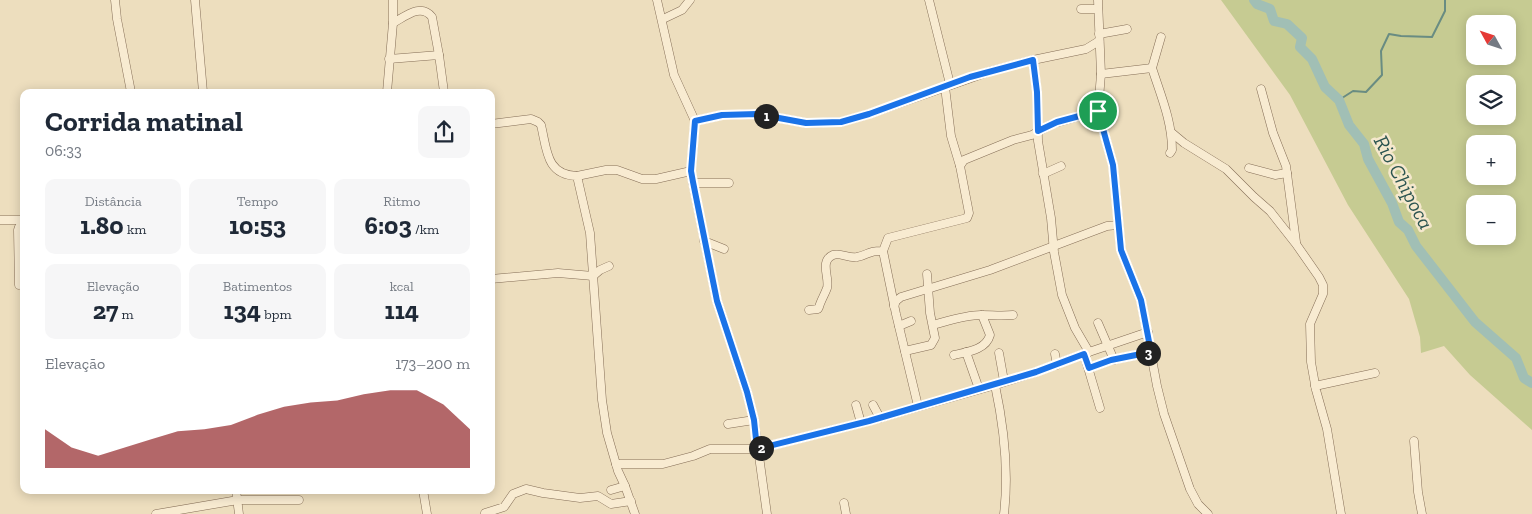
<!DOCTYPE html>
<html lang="pt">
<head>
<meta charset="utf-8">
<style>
  body { margin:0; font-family:"Zilla Slab",serif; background:#f6f6f7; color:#1f2937; height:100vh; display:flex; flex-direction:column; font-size:19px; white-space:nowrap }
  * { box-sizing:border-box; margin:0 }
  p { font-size:16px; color:#747a83 }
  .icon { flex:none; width:28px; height:28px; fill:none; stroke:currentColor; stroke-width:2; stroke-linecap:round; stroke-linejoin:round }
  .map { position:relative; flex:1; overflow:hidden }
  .panel { position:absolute; left:20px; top:89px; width:475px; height:405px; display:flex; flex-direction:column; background:#fff; border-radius:10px; box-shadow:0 2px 12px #0003 }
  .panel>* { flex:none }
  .needle { width:32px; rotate:310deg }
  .tools { position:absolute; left:1466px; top:15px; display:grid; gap:10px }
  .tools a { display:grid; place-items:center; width:50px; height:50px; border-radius:10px; background:#fff; box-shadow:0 2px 12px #0003; font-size:25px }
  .pin { position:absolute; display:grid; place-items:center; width:42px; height:42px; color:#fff; margin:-21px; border:2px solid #fff; border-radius:50%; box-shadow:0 1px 5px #0007 }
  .km { position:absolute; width:25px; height:25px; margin:-12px; border-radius:50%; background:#222; color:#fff; font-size:14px; line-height:25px; text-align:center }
  .round { display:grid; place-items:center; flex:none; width:52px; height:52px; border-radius:10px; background:#f6f6f7 }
  .head { display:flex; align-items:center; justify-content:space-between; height:85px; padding:0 25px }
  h1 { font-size:28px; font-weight:700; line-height:38px }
  .figures { display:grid; grid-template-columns:repeat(3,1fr); gap:8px; height:85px; padding:5px 25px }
  .figures div { display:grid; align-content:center; border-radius:10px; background:#f6f6f7; text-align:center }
  .figures b { font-size:25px; font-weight:700 }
  .figures small { font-size:14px; font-weight:400 }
  .figures p { font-size:14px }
  .chart { height:140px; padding:10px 25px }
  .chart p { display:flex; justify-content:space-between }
  .chart svg { width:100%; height:90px; margin-top:5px; fill:#94272b; opacity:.7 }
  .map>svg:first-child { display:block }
  .green { fill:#c6cb92; fill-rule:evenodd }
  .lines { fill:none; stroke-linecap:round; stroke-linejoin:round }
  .stream { stroke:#698c82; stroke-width:2 }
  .river { stroke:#a1bfb5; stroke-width:10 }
  .minor-casing { stroke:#856e57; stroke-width:9 }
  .minor { stroke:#f8ebd1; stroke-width:8 }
  .route-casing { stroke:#fff; stroke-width:10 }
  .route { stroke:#1a73e8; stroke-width:6 }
  .labels { text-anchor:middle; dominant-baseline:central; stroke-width:5; stroke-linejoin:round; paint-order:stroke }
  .water-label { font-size:21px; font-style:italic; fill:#2b5450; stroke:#f5e8cd }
</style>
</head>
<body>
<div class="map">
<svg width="1532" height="514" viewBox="0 0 1532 514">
  <rect width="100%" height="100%" fill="#eddebe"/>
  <!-- green -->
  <path class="green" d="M1221,0H1532V430L1470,375L1444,346L1421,353L1420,337L1409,299L1348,205L1290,95ZM1475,24H1508V56H1475ZM1475,84H1508V116H1475ZM1475,144H1508V176H1475ZM1475,204H1508V236H1475Z"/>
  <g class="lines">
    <!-- stream -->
    <path class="stream" d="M1339,100L1353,91L1366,92L1382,75L1381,51L1389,34L1401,36L1432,37L1445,11V0"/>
    <!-- river -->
    <path class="river" d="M1254,0L1257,4L1270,9L1274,21L1287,24L1302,38L1300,47L1312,59L1325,87L1339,100L1349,125L1364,144L1368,159L1392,203L1399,222L1408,230L1416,246L1475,322L1516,358L1524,378L1532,383"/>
    <defs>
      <g id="minor">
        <path d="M115,0L117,19L131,92"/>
        <path d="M195,0L203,92"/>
        <path d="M657,0L674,75L695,121"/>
        <path d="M929,0L950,84"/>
        <path d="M1098,0L1101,74L1098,111L1113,165L1121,250L1141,300L1157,386L1164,414L1190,489L1198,504L1208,514"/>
        <path d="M1081,9H1098"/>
        <path d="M663,19L682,10L690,0"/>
        <path d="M393,23C406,16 421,3 432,17L439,55"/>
        <path d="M1099,34L1127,29"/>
        <path d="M389,59L439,55L444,92"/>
        <path d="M1033,60L1037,92L1038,141L1051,218L1054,252L1062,295L1075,328L1089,352"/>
        <path d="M1152,68L1161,37"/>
        <path d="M1101,74L1152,68C1161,96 1172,121 1172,150L1170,153"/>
        <path d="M945,87L951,136L960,166"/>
        <path d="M1261,89L1273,133L1286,166L1296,242"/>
        <path d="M387,92L393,23V0"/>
        <path d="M491,124L531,119L538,122L541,125C547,150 546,175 577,176L590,233L602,400L607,433L618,471L625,486L635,514"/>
        <path d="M1172,133L1184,143L1226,169L1254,197L1270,211L1296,244L1319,277L1323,285V294L1310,324L1311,362L1316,390L1327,429L1341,514"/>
        <path d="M1249,168L1275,175L1287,173"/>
        <path d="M1043,174L1061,166"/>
        <path d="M577,176L606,170H617L642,179H656L691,171"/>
        <path d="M693,183H729"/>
        <path d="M0,220H24"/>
        <path d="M704,241L724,249"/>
        <path d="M883,251L896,314L918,406"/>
        <path d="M491,279L558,273L593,276L600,270L609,266"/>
        <path d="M19,285L18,230L19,227L24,221"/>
        <path d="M894,306L896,301L901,297L990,270L1107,226L1118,225"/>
        <path d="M809,310L818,309L819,307C821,300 825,294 827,288C830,278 819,261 833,255C840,252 849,259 857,257C869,255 868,250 883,251L888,238L967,218L969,213L960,166L964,160L1013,140L1032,135L1052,124L1098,111"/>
        <path d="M1098,323L1114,360"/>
        <path d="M933,325C948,321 965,315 981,315C992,315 1002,316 1013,315"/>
        <path d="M899,326L911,321"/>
        <path d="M905,351L931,345L935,338L930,313L927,274"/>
        <path d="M966,352L979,389"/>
        <path d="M999,353L1004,381"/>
        <path d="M1055,354L1057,365"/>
        <path d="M1084,354L1100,408"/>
        <path d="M954,355C967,352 986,350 990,335L982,315"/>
        <path d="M1089,368L1111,360L1151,352"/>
        <path d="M995,385C1004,427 1009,471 1004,514"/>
        <path d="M1315,386L1375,373"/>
        <path d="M856,405L861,423"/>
        <path d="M873,405L880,418"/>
        <path d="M728,424L754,420"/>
        <path d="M1414,441L1418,492L1422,514"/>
        <path d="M616,464H663L693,456L710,449H757L869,421L995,385L1036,372L1089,352L1148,332"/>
        <path d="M236,490L239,514"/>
        <path d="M423,490L427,514"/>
        <path d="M611,490L625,486"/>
        <path d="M844,503L846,514"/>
        <path d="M485,513L504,507L513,494L526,489L543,493L580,498L598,496L611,504L631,501"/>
        <path d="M156,514L238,500H299"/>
        <path d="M767,514L754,420L747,392L717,301L693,183L691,171L695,121L722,115L757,114L806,123L841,122L869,114L991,71L1033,60L1086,49L1099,41"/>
      </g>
    </defs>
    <!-- minor casing -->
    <use href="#minor" class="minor-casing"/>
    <!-- minor -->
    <use href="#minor" class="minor"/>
  </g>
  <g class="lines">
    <defs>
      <path id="route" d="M1033,60L1037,92L1038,131L1057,122L1098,111L1113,165L1121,250L1141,300L1151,352L1111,360L1089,368L1084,354L1036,372L995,384L869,421L757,449L754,420L747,392L717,301L693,182L691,171L695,121L722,115L757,114L806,123L841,122L869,114L970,77Z"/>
    </defs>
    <!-- route casing -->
    <use href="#route" class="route-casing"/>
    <!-- route -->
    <use href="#route" class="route"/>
  </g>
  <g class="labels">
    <!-- water labels -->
    <g class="water-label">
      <text transform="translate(1404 182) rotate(62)">Rio Chipoca</text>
    </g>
  </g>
</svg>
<div class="tools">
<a><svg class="needle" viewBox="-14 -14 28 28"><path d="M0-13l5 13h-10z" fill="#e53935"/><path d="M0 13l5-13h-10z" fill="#747a83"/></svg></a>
<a><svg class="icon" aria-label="layers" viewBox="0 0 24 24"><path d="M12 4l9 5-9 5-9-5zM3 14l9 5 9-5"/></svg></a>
<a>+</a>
<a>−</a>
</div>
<div class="pin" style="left:1098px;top:111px;background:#1e9e55"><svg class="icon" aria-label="arrive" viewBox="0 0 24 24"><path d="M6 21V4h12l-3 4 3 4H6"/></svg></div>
<b class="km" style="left:766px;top:116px">1</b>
<b class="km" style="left:761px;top:448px">2</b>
<b class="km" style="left:1148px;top:353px">3</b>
<section class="panel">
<div class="head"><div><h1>Corrida matinal</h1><p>06:33</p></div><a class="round"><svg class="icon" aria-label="share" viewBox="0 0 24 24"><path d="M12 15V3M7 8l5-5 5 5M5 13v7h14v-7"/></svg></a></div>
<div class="figures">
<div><p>Distância</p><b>1.80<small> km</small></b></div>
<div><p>Tempo</p><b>10:53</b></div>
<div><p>Ritmo</p><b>6:03<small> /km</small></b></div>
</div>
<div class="figures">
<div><p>Elevação</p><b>27<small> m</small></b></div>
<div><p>Batimentos</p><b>134<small> bpm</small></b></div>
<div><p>kcal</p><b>114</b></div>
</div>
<div class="chart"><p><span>Elevação</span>173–200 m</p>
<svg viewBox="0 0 160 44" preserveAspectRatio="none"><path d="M0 44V25L10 34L20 38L30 34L40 30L50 26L60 25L70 23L80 18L90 14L100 12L110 11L120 8L130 6L140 6L150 13L160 25V44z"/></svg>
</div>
</section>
</div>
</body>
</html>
